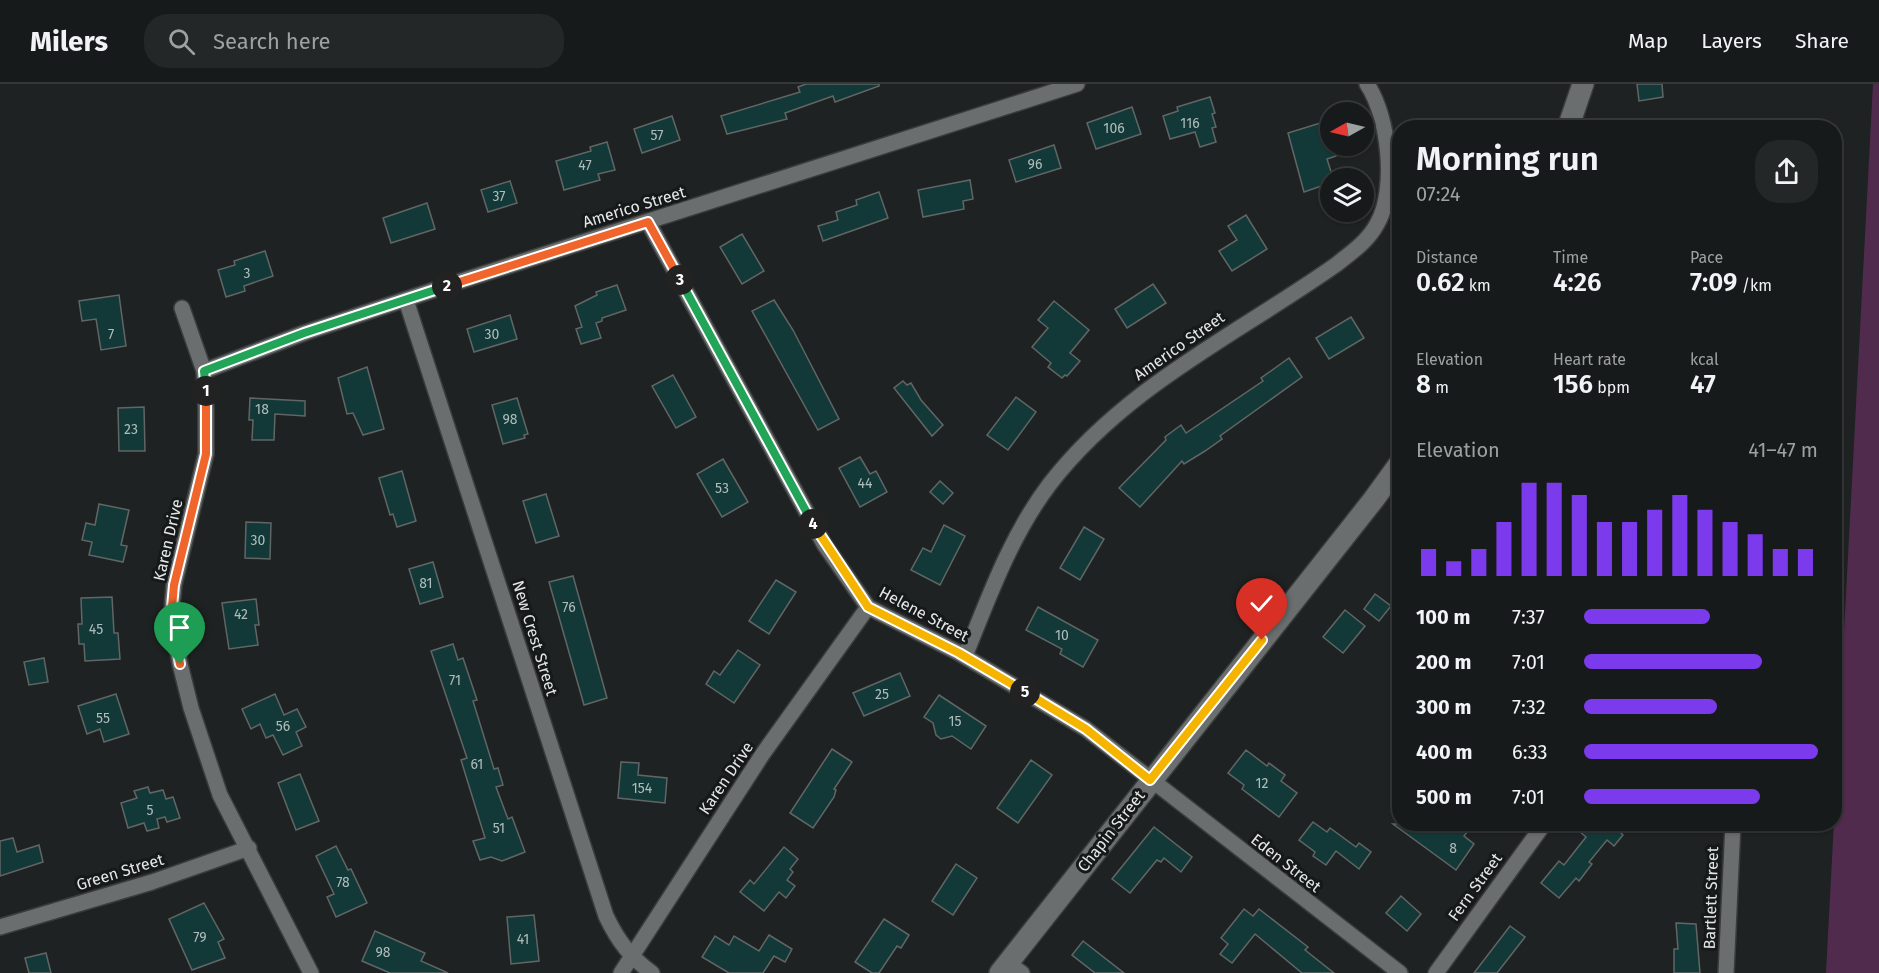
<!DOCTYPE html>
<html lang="en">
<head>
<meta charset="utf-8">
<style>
  body { margin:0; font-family:"Fira Sans",sans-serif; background:#242727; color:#f1f3f6; height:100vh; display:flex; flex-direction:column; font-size:22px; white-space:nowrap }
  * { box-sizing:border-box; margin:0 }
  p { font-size:20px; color:#9ea1a2 }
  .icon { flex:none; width:33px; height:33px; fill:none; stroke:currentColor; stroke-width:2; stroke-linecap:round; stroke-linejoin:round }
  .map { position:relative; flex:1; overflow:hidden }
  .side { position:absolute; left:1392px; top:36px; width:450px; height:711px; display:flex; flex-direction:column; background:#171a1a; border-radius:24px; box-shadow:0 2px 4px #0004,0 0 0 2px #363839 }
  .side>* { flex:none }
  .needle { width:39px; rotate:262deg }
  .buttons { position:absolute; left:1320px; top:18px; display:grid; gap:12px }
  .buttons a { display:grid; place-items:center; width:54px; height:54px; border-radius:50%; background:#171a1a; box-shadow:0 2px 4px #0004,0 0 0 2px #363839; font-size:30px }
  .pin { position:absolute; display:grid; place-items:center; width:51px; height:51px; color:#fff; margin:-62px -26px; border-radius:50% 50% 50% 0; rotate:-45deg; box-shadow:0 0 6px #0007 }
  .pin .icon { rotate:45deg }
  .km { position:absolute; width:30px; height:30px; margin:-15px; border-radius:50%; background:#222; color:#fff; font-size:16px; line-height:30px; text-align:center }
  .round { display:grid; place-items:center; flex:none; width:63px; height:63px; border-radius:24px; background:#242727 }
  .headline { display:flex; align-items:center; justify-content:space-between; height:102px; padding:0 24px }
  h1 { font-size:33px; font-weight:600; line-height:45px }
  .metrics { display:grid; grid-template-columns:repeat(3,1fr); gap:9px; height:102px; padding:6px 24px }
  .metrics div { display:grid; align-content:center }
  .metrics b { font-size:26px; font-weight:600 }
  .metrics small { font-size:16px; font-weight:400 }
  .metrics p { font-size:16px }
  .chart { height:168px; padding:12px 24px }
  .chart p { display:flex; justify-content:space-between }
  .chart svg { width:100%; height:108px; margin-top:6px; stroke:#7c3aed; stroke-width:6 }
  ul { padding:0 24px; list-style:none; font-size:20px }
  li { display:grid; grid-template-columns:96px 72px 1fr; align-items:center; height:45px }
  li i { height:15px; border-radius:8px; background:#7c3aed }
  header { display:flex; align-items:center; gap:36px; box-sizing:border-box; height:84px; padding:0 30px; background:#171a1a; border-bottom:2px solid #363839 }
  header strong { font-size:28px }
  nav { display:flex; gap:33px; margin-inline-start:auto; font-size:21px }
  .search { width:420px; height:54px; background:#242727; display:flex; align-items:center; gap:15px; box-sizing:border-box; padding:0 21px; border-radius:24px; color:#9ea1a2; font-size:22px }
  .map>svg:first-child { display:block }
  .green { fill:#512b4d }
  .building { fill:#123938; stroke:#616665; stroke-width:1.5 }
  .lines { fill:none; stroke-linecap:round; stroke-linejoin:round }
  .street-casing { stroke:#393c3b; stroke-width:18 }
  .secondary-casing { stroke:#393c3b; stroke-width:24 }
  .street { stroke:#6a6e6e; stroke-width:15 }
  .secondary { stroke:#6a6e6e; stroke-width:21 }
  .split-1-casing { stroke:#fff; stroke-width:12 }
  .split-2-casing { stroke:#fff; stroke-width:12 }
  .split-3-casing { stroke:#fff; stroke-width:12 }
  .split-4-casing { stroke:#fff; stroke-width:12 }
  .split-5-casing { stroke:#fff; stroke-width:12 }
  .split-6-casing { stroke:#fff; stroke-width:12 }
  .split-1 { stroke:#f0652b; stroke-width:8 }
  .split-2 { stroke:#22a559; stroke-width:8 }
  .split-3 { stroke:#f0652b; stroke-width:8 }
  .split-4 { stroke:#22a559; stroke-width:8 }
  .split-5 { stroke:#f5b400; stroke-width:8 }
  .split-6 { stroke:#f5b400; stroke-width:8 }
  .labels { text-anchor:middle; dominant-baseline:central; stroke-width:6; stroke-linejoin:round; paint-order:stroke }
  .number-label { font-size:14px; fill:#b0bcbb }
  .street-label { font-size:16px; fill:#e5e7e7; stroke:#151919 }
</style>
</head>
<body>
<header>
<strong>Milers</strong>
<div class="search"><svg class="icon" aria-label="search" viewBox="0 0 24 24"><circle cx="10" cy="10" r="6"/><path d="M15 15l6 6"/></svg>Search here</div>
<nav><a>Map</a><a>Layers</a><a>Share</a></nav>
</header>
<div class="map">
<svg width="1879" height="889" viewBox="0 0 1879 889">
  <rect width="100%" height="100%" fill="#1f2222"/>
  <!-- green -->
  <path class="green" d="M1873,0H1879V889H1826Z"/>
  <!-- building -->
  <g class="building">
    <path d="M806,0H879V2L835,18L833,12L785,29L787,35L727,50L721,32L800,8L798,3Z"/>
    <path d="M1637,0H1662L1663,13L1639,17Z"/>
    <path d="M1210,13L1215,29L1212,30L1216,43L1212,44L1216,58L1200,63L1195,48L1170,55L1163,32L1178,27L1177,23Z"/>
    <path d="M1132,23L1141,50L1096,65L1087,39Z"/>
    <path d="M672,32L680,56L642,69L634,45Z"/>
    <path d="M1330,36V62H1333L1336,72L1327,75L1333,94H1330V99L1304,108L1288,49Z"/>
    <path d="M607,58L615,86L598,90L600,96L564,106L556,77L591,67L590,63Z"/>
    <path d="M1054,61L1061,84L1016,98L1009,76Z"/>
    <path d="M970,96L973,115L963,117L964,125L923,133L918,106Z"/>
    <path d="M510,97L517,119L488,128L481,106Z"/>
    <path d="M879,108L888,134L823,157L818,142L838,136L836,128L857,121L856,116Z"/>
    <path d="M427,119L435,145L391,159L383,134Z"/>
    <path d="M1246,131L1267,165L1232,187L1219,167L1237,156L1228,142Z"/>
    <path d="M742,150L764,187L742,200L720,163Z"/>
    <path d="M265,167L273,192L244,202L245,207L226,213L218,186L235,181L234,177Z"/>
    <path d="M1153,200L1166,219L1127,244L1115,225Z"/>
    <path d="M617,201L626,226L602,234V237L596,239L601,254L581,260L576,245L582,243L575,222L597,211L596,208Z"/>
    <path d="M119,211L126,262L101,266L96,235L82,237L79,217Z"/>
    <path d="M774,216L793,246L839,335L818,346L752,227Z"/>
    <path d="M1054,217L1089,246L1070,269L1080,277L1067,292L1065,291L1062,294L1048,283L1051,279L1032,263L1048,244L1038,236Z"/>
    <path d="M510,231L517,255L474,268L467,245Z"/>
    <path d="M1351,233L1364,254L1329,275L1316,254Z"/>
    <path d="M1289,274L1302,293L1220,352L1222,355L1205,367L1184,380L1182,377L1140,423L1119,404L1166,356L1165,353L1181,341L1186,349L1263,297L1261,294Z"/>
    <path d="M367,283L384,345L363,351L353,329L347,330L338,294Z"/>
    <path d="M673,291L696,333L676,344L652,302Z"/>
    <path d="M903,297L907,301L911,299L921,316L943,341L932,352L894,304Z"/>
    <path d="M1016,313L1036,328L1008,366L987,351Z"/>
    <path d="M250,314L305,317V332L275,330L274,356H252L253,336H249Z"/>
    <path d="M517,314L528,350L524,351L525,354L503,360L492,321Z"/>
    <path d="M144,323L145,367H119L118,324Z"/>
    <path d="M860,373L870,390L876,387L887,408L860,423L839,384Z"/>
    <path d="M723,375L748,418L722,433L697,390Z"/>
    <path d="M402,387L416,437L397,443L393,430L390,431L379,394Z"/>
    <path d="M940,397L953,409L943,420L930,408Z"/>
    <path d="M546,410L559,452L536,459L523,417Z"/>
    <path d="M99,420L129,426L121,461L127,462L123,478L89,471L92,458L82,456L86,439L95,441Z"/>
    <path d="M246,438L271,439L270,475L245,474Z"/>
    <path d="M944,441L965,452L940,501L911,486L923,464L931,468Z"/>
    <path d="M1084,443L1104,455L1080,496L1060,484Z"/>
    <path d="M433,478L443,513L420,520L409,485Z"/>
    <path d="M573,492L607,614L584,621L549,498Z"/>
    <path d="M776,496L796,508L769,550L749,537Z"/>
    <path d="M1375,510L1391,522L1379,537L1364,525Z"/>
    <path d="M112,513L114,549H118L120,575L85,577L84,560H79L78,540H82L81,514Z"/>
    <path d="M256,515L259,541H255L258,561L229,565L222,519Z"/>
    <path d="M1038,523L1098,556L1083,583L1060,570L1062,565L1026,546Z"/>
    <path d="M1345,526L1365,542L1343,569L1323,553Z"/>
    <path d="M453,560L458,576L463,574L477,616L473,617L494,685L498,684L503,701L496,703L508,735L512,733L525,768L502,777L491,773L480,776L473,757L485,754L461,676L467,674L431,567Z"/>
    <path d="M738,566L760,581L734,619L706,600L714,587L720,591Z"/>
    <path d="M44,574L48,598L29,601L24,578Z"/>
    <path d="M900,589L910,612L864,632L853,609Z"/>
    <path d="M116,610L129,650L104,658L100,645L87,650L78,622Z"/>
    <path d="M275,610L284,631L297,625L306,643L296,648L302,662L283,671L273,651L266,654L260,640L251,645L242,625Z"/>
    <path d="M939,611L986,642L971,665L952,652L941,655L936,651L933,639L924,633Z"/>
    <path d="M832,665L852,678L834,705L836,706L834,713L813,744L790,729Z"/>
    <path d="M1246,666L1267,682L1269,679L1285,691L1281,697L1297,709L1279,733L1242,705L1244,701L1228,689Z"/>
    <path d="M1031,676L1052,691L1018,739L997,724Z"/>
    <path d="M621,678L639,679L638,691L667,694L665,719L618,714Z"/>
    <path d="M300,690L319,737L296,746L278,699Z"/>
    <path d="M148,703L150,709L163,706L166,715L173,713L180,734L167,738L165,733L157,735L159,744L147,747L144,739L128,744L121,719L137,714L134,707Z"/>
    <path d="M1313,738L1327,748L1330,744L1356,763L1359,759L1371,768L1359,785L1336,767L1326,781L1313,772L1315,768L1299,756Z"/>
    <path d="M1393,740H1473L1464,752L1474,760L1456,786Z"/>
    <path d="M1587,740H1628L1620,748L1623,751L1614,762L1607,756L1589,778L1592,780L1579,797L1576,794L1559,814L1541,799L1559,777L1564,781L1586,753L1580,748Z"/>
    <path d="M1154,743L1192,773L1181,788L1164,774L1161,778L1157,776L1130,809L1112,795Z"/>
    <path d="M13,754L17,768L39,761L43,778L0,792V757Z"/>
    <path d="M336,762L348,786L351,785L367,819L336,833L327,813L334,810L316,772Z"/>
    <path d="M784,763L798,775L790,785L793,788L787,796L795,802L786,814L779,808L764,827L740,808L750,796L754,800Z"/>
    <path d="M956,780L977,794L953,831L932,817Z"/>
    <path d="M1401,812L1421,830L1407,847L1386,829Z"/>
    <path d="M204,819L224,855L218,858L225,874L192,886L169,835Z"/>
    <path d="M1244,825L1253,832L1259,825L1308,863L1305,866L1334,889H1302L1255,850L1232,879L1220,870L1228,860L1221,854Z"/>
    <path d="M534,831L539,877L511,880L507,833Z"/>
    <path d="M884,835L909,851L901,864L897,862L879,889H872L855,878Z"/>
    <path d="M1676,839L1696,840L1700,889H1674V865H1678Z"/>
    <path d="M1510,842L1525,853L1497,889H1474Z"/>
    <path d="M375,847L425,869L421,877L448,889H390L362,877Z"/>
    <path d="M769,851L792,865L785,878L774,872L763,889H729L702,873L715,852L729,861L734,852L759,867Z"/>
    <path d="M1083,857L1124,889H1095L1072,871Z"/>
    <path d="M46,869L51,889H29L25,874Z"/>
  </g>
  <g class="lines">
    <defs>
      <g id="street">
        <path d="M648,138L824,460L868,523L959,569L1086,645L1400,889"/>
        <path d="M406,216L606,832C618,857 630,873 652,889"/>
        <path d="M182,224L204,287L206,325V370L174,501L171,534L180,580L191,624L220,711L311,889"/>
        <path d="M204,287L304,249L458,198L1077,0"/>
        <path d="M965,572C989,513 1010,453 1049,401C1125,302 1238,250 1337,180C1352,168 1368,157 1377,140C1397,105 1389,33 1367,0"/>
        <path d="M0,843L152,798L249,764"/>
        <path d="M1008,879L1022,889"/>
        <path d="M621,889L762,671L868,523"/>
        <path d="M1436,889L1544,740"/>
        <path d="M1726,889L1733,740"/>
      </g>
      <g id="secondary">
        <path d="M1568,44L1583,0"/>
        <path d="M1000,889L1374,415L1400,379"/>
      </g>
    </defs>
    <!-- street casing -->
    <use href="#street" class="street-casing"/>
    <!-- secondary casing -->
    <use href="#secondary" class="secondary-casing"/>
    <!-- street -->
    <use href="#street" class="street"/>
    <!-- secondary -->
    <use href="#secondary" class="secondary"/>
  </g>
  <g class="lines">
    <defs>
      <path id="split-1" d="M180,580L171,534L174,501L206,370V307"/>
      <path id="split-2" d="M206,307L204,287L304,249L447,202"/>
      <path id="split-3" d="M447,202L648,138L680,196"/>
      <path id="split-4" d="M680,196L813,440"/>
      <path id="split-5" d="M813,440L868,523L959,569L1025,608"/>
      <path id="split-6" d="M1025,608L1086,645L1150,696L1262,556"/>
    </defs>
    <!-- split-1 casing -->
    <use href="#split-1" class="split-1-casing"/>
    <!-- split-2 casing -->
    <use href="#split-2" class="split-2-casing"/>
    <!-- split-3 casing -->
    <use href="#split-3" class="split-3-casing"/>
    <!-- split-4 casing -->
    <use href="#split-4" class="split-4-casing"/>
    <!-- split-5 casing -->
    <use href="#split-5" class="split-5-casing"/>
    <!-- split-6 casing -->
    <use href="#split-6" class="split-6-casing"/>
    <!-- split-1 -->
    <use href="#split-1" class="split-1"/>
    <!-- split-2 -->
    <use href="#split-2" class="split-2"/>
    <!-- split-3 -->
    <use href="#split-3" class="split-3"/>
    <!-- split-4 -->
    <use href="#split-4" class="split-4"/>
    <!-- split-5 -->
    <use href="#split-5" class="split-5"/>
    <!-- split-6 -->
    <use href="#split-6" class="split-6"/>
  </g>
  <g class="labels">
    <!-- number labels -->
    <g class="number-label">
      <text x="1190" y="39">116</text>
      <text x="1114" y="44">106</text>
      <text x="657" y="51">57</text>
      <text x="1035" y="80">96</text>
      <text x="585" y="81">47</text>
      <text x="499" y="112">37</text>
      <text x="247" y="189">3</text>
      <text x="111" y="250">7</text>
      <text x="492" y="250">30</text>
      <text x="262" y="325">18</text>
      <text x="510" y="335">98</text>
      <text x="131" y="345">23</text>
      <text x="865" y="399">44</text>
      <text x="722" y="404">53</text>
      <text x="258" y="456">30</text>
      <text x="426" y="499">81</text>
      <text x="569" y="523">76</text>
      <text x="241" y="530">42</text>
      <text x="96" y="545">45</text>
      <text x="1062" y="551">10</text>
      <text x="455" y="596">71</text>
      <text x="882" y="610">25</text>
      <text x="103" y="634">55</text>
      <text x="955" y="637">15</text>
      <text x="283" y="642">56</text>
      <text x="477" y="680">61</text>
      <text x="1262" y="699">12</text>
      <text x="642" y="704">154</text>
      <text x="150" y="726">5</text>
      <text x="499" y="744">51</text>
      <text x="1453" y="764">8</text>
      <text x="343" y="798">78</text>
      <text x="200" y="853">79</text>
      <text x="523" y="855">41</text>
      <text x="383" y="868">98</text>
    </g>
    <!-- street labels -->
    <g class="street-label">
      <text transform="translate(634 123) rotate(-17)">Americo Street</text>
      <text transform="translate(1179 262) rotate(-35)">Americo Street</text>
      <text transform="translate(168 456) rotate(-77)">Karen Drive</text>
      <text transform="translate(924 530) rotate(28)">Helene Street</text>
      <text transform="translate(535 554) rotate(73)">New Crest Street</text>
      <text transform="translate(726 694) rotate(-56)">Karen Drive</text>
      <text transform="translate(1111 747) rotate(-52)">Chapin Street</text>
      <text transform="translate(1286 779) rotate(38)">Eden Street</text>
      <text transform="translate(120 788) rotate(-17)">Green Street</text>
      <text transform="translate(1475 803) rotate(-54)">Fern Street</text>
      <text transform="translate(1711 814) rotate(-88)">Bartlett Street</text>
    </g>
  </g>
</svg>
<div class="buttons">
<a><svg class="needle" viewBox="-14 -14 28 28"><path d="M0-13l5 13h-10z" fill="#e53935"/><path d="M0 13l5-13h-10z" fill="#9ea1a2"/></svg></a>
<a><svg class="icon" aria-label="layers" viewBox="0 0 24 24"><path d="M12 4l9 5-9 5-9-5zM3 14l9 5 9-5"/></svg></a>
</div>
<div class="pin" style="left:180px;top:580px;background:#1e9e55"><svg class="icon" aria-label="arrive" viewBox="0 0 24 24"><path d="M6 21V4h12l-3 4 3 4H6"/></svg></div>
<div class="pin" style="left:1262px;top:556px;background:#d93025"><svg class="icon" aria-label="check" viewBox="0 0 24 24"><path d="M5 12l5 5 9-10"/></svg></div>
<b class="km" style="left:206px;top:307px">1</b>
<b class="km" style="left:447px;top:202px">2</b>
<b class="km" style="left:680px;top:196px">3</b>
<b class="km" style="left:813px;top:440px">4</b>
<b class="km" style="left:1025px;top:608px">5</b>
<section class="side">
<div class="headline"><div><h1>Morning run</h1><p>07:24</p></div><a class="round"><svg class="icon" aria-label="share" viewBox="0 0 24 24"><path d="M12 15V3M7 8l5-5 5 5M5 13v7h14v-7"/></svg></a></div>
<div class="metrics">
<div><p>Distance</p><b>0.62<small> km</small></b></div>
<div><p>Time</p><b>4:26</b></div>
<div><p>Pace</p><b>7:09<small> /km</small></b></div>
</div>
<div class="metrics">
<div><p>Elevation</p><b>8<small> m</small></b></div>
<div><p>Heart rate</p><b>156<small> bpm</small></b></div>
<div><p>kcal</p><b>47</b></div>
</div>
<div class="chart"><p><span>Elevation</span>41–47 m</p>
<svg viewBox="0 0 160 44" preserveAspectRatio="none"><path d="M5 44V33M15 44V38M25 44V33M35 44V22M45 44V6M55 44V6M65 44V11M75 44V22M85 44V22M95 44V17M105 44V11M115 44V17M125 44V22M135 44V27M145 44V33M155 44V33"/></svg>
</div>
<ul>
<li><b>100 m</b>7:37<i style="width:54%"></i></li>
<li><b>200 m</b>7:01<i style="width:76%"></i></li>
<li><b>300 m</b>7:32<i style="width:57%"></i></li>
<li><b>400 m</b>6:33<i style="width:100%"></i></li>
<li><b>500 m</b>7:01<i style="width:75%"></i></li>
</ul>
</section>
</div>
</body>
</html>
